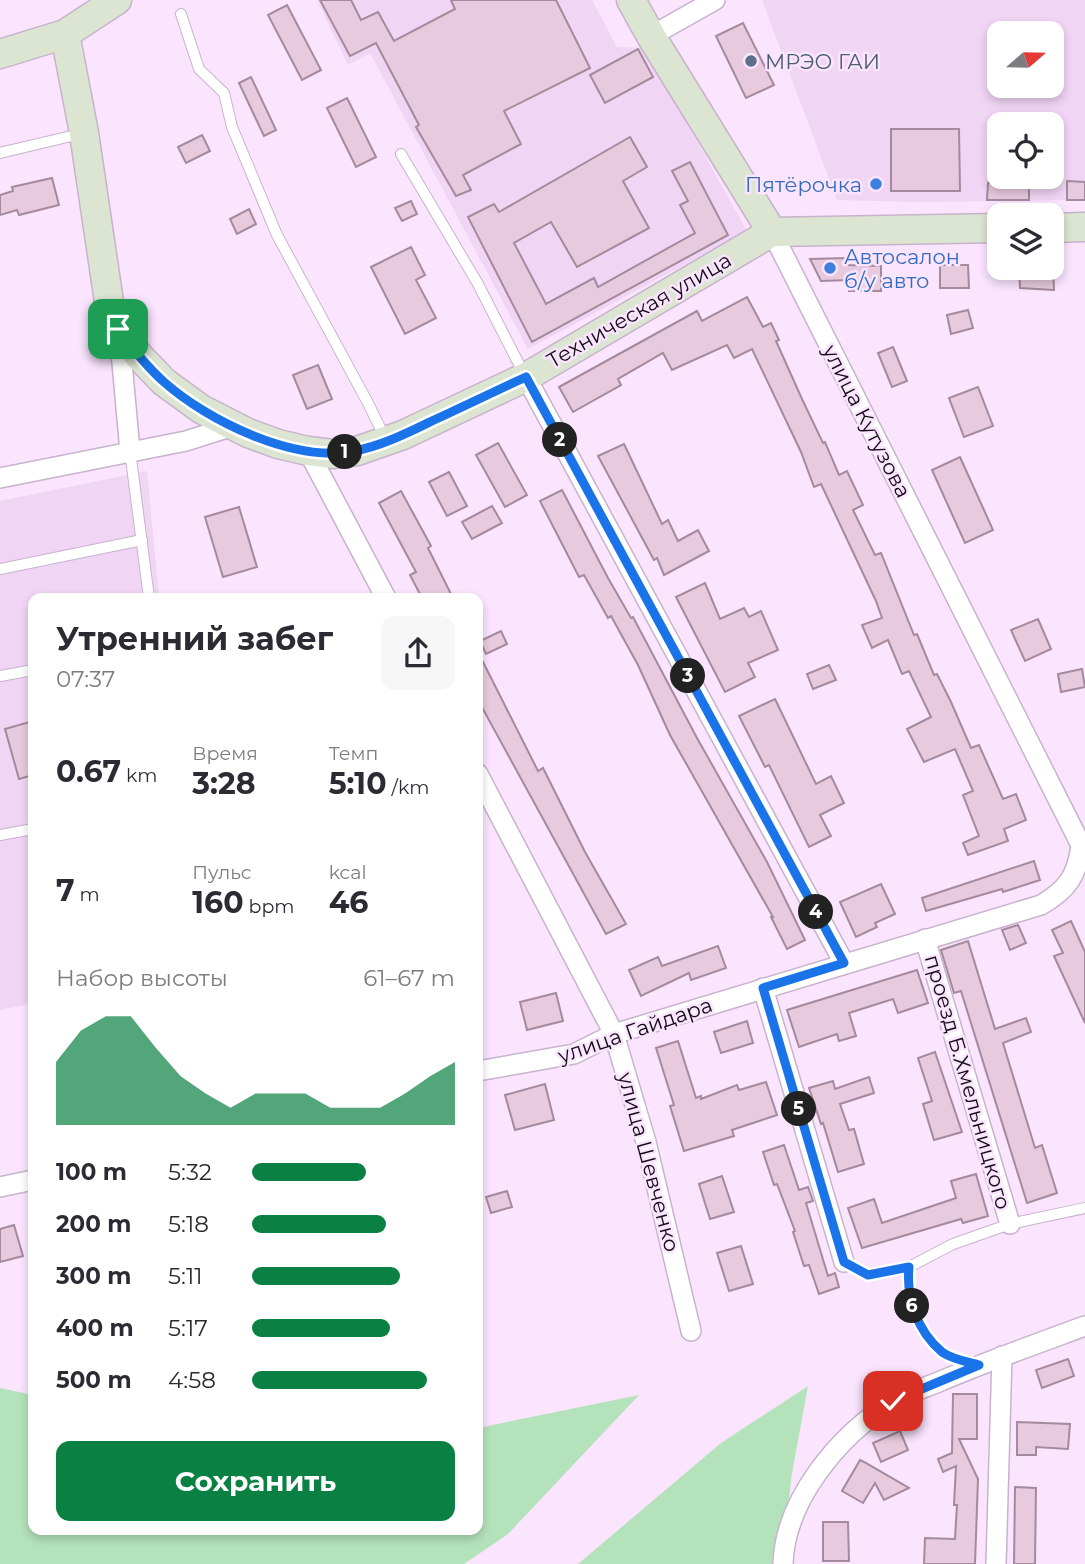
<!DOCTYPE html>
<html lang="ru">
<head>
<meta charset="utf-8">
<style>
  body { margin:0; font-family:Montserrat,sans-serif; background:#f7f7f7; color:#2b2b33; height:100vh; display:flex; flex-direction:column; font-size:26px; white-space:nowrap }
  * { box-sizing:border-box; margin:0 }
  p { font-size:23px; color:#7c7c81 }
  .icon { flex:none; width:38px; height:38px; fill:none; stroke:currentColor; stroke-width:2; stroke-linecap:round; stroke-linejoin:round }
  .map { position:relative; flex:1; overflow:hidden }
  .details { position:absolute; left:28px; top:593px; width:455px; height:942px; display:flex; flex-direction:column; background:#fff; border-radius:14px; box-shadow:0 4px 10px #0003 }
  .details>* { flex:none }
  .needle { width:46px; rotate:70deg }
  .buttons { position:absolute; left:987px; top:21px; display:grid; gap:14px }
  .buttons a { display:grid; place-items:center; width:77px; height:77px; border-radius:14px; background:#fff; box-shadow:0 4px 10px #0003; font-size:35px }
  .pin { position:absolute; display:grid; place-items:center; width:60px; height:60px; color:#fff; margin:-30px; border-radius:14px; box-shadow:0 4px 10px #0006 }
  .km { position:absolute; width:35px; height:35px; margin:-18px; border-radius:50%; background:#222; color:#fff; font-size:19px; line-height:35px; text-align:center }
  .round { display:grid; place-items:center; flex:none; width:74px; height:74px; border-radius:14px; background:#f7f7f7 }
  .head { display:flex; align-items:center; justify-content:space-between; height:119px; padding:0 28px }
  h1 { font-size:32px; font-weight:700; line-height:52px }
  .figures { display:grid; grid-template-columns:repeat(3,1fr); gap:10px; height:119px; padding:7px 28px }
  .figures div { display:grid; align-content:center }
  .figures b { font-size:30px; font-weight:700 }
  .figures small { font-size:19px; font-weight:400 }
  .figures p { font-size:19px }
  .chart { height:196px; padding:14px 28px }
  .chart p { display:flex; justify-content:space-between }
  .chart svg { width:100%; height:126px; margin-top:7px; fill:#0b8043; opacity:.7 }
  .action { display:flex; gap:14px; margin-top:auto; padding:14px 28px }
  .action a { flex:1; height:80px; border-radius:14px; background:#0b8043; color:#fff; font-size:28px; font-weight:700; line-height:80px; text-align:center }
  ul { padding:0 28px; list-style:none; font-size:23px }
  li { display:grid; grid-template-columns:112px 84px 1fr; align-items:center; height:52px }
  li i { height:18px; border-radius:9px; background:#0b8043 }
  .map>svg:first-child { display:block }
  .built { fill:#f0d5f4; fill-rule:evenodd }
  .green { fill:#b4e2ba }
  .building { fill:#e7cadd; stroke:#a5899c; stroke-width:2 }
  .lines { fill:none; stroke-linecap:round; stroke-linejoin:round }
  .lane-casing { stroke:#c7b3cc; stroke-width:12 }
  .street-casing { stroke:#c7b3cc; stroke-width:22 }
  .secondary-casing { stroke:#c7b3cc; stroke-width:31 }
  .path { stroke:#a292a5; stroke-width:3.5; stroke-dasharray:5 3.5; stroke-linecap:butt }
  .lane { stroke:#fff; stroke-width:10 }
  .street { stroke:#fff; stroke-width:19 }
  .secondary { stroke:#dbe5d1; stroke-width:28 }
  .route-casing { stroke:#fff; stroke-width:14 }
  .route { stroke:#1a73e8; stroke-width:9 }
  .service-dot { fill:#5c6f8a; stroke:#fae4fe; stroke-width:2.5 }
  .shop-dot { fill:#3f7fe0; stroke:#fae4fe; stroke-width:2.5 }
  .labels { text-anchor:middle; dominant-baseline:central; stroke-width:5; stroke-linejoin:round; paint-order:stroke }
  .service-label { font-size:21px; fill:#4e5e75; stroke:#fae4fe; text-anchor:start }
  .shop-label { font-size:21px; fill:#366cbe; stroke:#fae4fe; text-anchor:end }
  .street-label { font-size:21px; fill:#130c14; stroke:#fae4fe }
</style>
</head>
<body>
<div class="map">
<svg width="1085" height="1564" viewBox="0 0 1085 1564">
  <rect width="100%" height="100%" fill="#fae4fe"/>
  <!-- built -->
  <g class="built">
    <path d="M317,0H592L617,47L645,48L747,231L528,349L370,53L348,65Z"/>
    <path d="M762,0H1085V200L920,202L837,200ZM999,33H1052V86H999ZM999,124H1052V177H999Z"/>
    <path d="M147,471L159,598H33V1003L0,1010V501Z"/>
  </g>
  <!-- green -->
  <g class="green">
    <path d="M808,1386L792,1473L781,1564H578L721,1443Z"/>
    <path d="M0,1388L33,1395V1530H478V1428L639,1395L508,1534L464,1564H0Z"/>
  </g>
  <!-- building -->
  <g class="building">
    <path d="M320,0H351L361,20L378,12L394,41L455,9L451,0H556L590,68L504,111L521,144L463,175L471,190L456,196L416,127L419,125L376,43L350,56Z"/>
    <path d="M287,5L321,70L302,80L268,15Z"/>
    <path d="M743,23L774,85L746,98L716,36Z"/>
    <path d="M638,49L653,77L605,103L590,75Z"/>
    <path d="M251,77L276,130L264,136L239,83Z"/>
    <path d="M347,98L376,157L356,167L327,108Z"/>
    <path d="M891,129H959L960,191H891Z"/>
    <path d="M202,135L210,151L186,163L178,147Z"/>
    <path d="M630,137L647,167L623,181L649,228L577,267L551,222L514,243L546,304L594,278L598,287L695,233L680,205L688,201L672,171L690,162L728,235L532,342L468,217L494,204L499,212Z"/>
    <path d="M52,178L59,205L19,215L17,210L0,215V195L13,191L12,187Z"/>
    <path d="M1067,181L1085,182V200H1067Z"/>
    <path d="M988,183H1029V200H987Z"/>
    <path d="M411,201L417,214L402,221L395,208Z"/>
    <path d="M249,209L256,224L237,234L230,219Z"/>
    <path d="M411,247L425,275L416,280L436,318L405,334L371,267Z"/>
    <path d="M846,258V265L881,266V291H849V280L821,281L810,259Z"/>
    <path d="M940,265H968L969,288H940Z"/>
    <path d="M1019,268H1053L1054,290L1020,288Z"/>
    <path d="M747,297L763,327L771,323L779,340L776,341L802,399L823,443L825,442L839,475L847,471L863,505L853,510L875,555L881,553L914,635L917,634L934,675L937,674L951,702L971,748L979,745L1003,799L1016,794L1026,820L1004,829L1008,841L968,855L963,843L979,836L963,795L973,791L955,749L924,762L907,729L931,717L909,671L902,674L888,640L872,648L862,625L882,618L876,601L821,484L814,487L801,452L752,349L734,358L727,345L672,370L663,353L618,379L621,385L573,412L559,387L697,311L702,321Z"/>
    <path d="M968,310L973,328L951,334L947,315Z"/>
    <path d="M893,347L907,381L892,387L878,353Z"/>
    <path d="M318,365L332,399L307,409L293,375Z"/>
    <path d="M978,387L993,426L964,437L949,398Z"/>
    <path d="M498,443L527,495L505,507L476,455Z"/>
    <path d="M624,444L662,524L668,520L678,541L698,530L709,551L664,575L657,558L654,560L598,456Z"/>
    <path d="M960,457L993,530L965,543L932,470Z"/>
    <path d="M449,472L467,506L447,516L429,482Z"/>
    <path d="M562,490L608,578L631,618L633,617L697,738L767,862L805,940L787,949L771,917H773L670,735L638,665L611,616L608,618L584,575L579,577L540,501Z"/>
    <path d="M401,491L431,546L428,548L453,598H422L410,575L416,572L379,503Z"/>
    <path d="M492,506L502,523L472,539L462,522Z"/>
    <path d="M239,507L257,567L223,577L205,517Z"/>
    <path d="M705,583L720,619L744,608L749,617L761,611L778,650L748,663L755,677L725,692L676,597Z"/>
    <path d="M1038,619L1051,649L1025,661L1011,630Z"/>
    <path d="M501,631L507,644L486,654L480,641Z"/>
    <path d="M478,652L538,771L543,768L585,852L626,924L606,934L478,700Z"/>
    <path d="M829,665L836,680L813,689L807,674Z"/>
    <path d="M1082,669L1085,687L1061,692L1058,674Z"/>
    <path d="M775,699L816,784L831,776L844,803L820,815L831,836L809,847L769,765L765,767L739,716Z"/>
    <path d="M33,721V775L19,779L5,729Z"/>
    <path d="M1034,861L1040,880L1003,892L1002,889L926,911L922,898Z"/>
    <path d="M881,884L895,914L875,923L877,927L856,937L840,902Z"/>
    <path d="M1071,921L1085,952V1023L1054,956L1063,953L1052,930Z"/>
    <path d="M1018,925L1026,943L1010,950L1002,930Z"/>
    <path d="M968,941L995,1029L1026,1018L1031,1032L1003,1043L1035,1148L1042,1145L1057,1193L1027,1203L961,991L954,993L941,950Z"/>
    <path d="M718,946L726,968L691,980L689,973L641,996L629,970L658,957L662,966Z"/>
    <path d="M917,970L928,1003L898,1013L893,999L849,1013L856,1036L839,1041L837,1034L799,1047L787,1010Z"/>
    <path d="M556,993L563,1021L527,1030L520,1002Z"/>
    <path d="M747,1021L753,1043L721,1053L714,1032Z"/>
    <path d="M678,1041L696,1098L701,1096V1099L737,1085L739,1090L766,1082L777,1115L732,1130L734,1136L684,1151L670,1106L674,1105L656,1048Z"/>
    <path d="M935,1052L962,1132L934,1140L923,1104L932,1101L918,1058Z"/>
    <path d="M869,1077L874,1093L840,1104L849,1130L854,1129L864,1164L838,1172L823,1123L821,1124L809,1088L833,1081L835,1089Z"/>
    <path d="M545,1084L554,1120L515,1130L505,1095Z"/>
    <path d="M784,1145L799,1190L808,1187L813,1201L806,1203L828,1276L835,1273L839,1287L819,1294L809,1265L804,1266L793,1232L795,1231L777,1184L774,1185L763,1152Z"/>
    <path d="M976,1174L988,1216L963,1223L961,1219L862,1248L848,1208L874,1199L882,1223L956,1198L951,1181Z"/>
    <path d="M722,1176L734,1212L710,1219L699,1184Z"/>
    <path d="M507,1191L512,1207L491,1213L486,1197Z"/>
    <path d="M14,1225L23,1256L0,1262V1229Z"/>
    <path d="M741,1246L753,1284L729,1291L717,1253Z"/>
    <path d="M1068,1359L1074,1376L1042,1388L1036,1370Z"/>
    <path d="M953,1394H977V1439H959L978,1479L975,1564H924L925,1538L955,1539L957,1505H954L956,1466L943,1472L938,1459L952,1453Z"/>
    <path d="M1017,1422L1070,1424L1068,1449L1036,1447V1455H1017Z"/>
    <path d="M900,1431L908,1450L881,1462L873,1443Z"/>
    <path d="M860,1460L864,1462L909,1488L884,1500L875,1483L863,1503L842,1491Z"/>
    <path d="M1015,1487L1036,1488L1035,1564H1014Z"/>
    <path d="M823,1522H848L849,1561H823Z"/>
  </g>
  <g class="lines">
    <defs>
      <g id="lane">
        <path d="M181,14L199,69L224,93L232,127L277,235L368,403L386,440"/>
        <path d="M0,153L80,134"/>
        <path d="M401,154L478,284L525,376"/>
        <path d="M130,451L149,598"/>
        <path d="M0,569L142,540"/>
        <path d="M0,676L33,670"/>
        <path d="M0,835L33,829"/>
        <path d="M844,1262L868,1275L909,1267L953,1244L1010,1224L1085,1208"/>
      </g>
      <g id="street">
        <path d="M651,36L715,0"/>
        <path d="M772,232L1085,853"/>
        <path d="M119,330L130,451"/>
        <path d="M526,377L844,963"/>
        <path d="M308,451L386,598"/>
        <path d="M0,478L186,441L233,426"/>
        <path d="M478,774L614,1034L646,1142L691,1331"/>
        <path d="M925,939L1010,1224"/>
        <path d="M763,988L844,1262"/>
        <path d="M478,1071L574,1054L614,1034L1041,905C1067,890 1077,876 1081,846"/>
        <path d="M0,1187L33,1180"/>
        <path d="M783,1564C785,1499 839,1436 892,1402C906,1393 925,1388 941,1381C988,1361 1036,1344 1085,1326"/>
        <path d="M996,1564L1002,1356"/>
      </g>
      <g id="secondary">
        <path d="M631,0L651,36L772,232"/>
        <path d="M65,34L84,133L109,302L119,329L138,355L164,382L201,409L248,433L278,444L308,451L332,454L357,451L403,435L526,377L772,232L999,228"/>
        <path d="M0,54L65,34L117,0"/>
        <path d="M1052,228L1085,227"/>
      </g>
    </defs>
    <!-- lane casing -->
    <use href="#lane" class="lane-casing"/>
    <!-- street casing -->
    <use href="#street" class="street-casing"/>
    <!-- secondary casing -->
    <use href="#secondary" class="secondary-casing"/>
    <!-- path -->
    <path class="path" d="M908,1279C906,1304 928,1348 952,1356"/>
    <!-- lane -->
    <use href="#lane" class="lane"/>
    <!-- street -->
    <use href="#street" class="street"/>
    <!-- secondary -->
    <use href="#secondary" class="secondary"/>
  </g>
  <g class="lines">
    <defs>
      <path id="route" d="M118,329C132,348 146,366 164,382C208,421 294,463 354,451C382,446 409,432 434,420C465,406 495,391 526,377L844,963L763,988L844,1262L868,1275L909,1267C906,1298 917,1331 942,1352C951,1359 968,1362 979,1365L893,1401"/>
    </defs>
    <!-- route casing -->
    <use href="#route" class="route-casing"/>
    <!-- route -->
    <use href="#route" class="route"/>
  </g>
  <!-- markers -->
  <circle class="service-dot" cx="751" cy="61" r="7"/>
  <g class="shop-dot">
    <circle cx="876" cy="184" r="7"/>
    <circle cx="830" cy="268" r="7"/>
  </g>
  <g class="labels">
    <!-- service labels -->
    <g class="service-label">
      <text x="765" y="61">МРЭО ГАИ</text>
    </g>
    <!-- shop labels -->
    <g class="shop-label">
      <text x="862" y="184">Пятёрочка</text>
      <text x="844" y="256" text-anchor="start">Автосалон<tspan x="844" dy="24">б/у авто</tspan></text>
    </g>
    <!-- street labels -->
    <g class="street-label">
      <text transform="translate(639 310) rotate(-30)">Техническая улица</text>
      <text transform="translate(867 421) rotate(63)">улица Кутузова</text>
      <text transform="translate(635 1030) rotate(-19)">улица Гайдара</text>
      <text transform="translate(968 1082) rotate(74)">проезд Б.Хмельницкого</text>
      <text transform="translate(649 1162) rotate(75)">улица Шевченко</text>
    </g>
  </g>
</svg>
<div class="buttons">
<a><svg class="needle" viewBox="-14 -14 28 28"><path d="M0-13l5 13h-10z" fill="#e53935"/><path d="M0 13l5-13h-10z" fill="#7c7c81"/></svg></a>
<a><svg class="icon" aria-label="locate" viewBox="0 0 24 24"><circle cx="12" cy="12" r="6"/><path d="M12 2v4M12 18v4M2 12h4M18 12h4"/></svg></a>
<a><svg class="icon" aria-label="layers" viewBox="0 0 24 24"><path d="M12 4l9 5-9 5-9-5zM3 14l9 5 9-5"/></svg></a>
</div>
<div class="pin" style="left:118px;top:329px;background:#1e9e55"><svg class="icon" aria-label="arrive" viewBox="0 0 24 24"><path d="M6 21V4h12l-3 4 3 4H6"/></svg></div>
<div class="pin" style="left:893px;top:1401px;background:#d93025"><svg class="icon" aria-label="check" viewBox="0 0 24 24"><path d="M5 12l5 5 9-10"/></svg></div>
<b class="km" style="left:345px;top:452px">1</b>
<b class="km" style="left:560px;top:440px">2</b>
<b class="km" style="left:688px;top:676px">3</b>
<b class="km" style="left:816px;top:912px">4</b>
<b class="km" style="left:799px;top:1109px">5</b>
<b class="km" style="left:912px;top:1306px">6</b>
<section class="details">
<div class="head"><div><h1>Утренний забег</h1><p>07:37</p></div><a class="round"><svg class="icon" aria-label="share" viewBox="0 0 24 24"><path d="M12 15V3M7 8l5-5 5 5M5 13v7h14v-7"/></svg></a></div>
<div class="figures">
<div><b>0.67<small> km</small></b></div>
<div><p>Время</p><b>3:28</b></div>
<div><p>Темп</p><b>5:10<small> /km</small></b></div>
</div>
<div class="figures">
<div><b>7<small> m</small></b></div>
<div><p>Пульс</p><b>160<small> bpm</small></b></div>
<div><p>kcal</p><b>46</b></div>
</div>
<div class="chart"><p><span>Набор высоты</span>61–67 m</p>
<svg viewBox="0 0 160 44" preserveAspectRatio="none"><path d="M0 44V22L10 11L20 6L30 6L40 17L50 27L60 33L70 38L80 33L90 33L100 33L110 38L120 38L130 38L140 33L150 27L160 22V44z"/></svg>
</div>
<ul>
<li><b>100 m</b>5:32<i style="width:56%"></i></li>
<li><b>200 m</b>5:18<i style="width:66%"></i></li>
<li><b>300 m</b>5:11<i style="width:73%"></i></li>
<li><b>400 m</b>5:17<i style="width:68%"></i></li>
<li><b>500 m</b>4:58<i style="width:86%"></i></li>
</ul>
<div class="action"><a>Сохранить</a></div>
</section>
</div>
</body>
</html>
